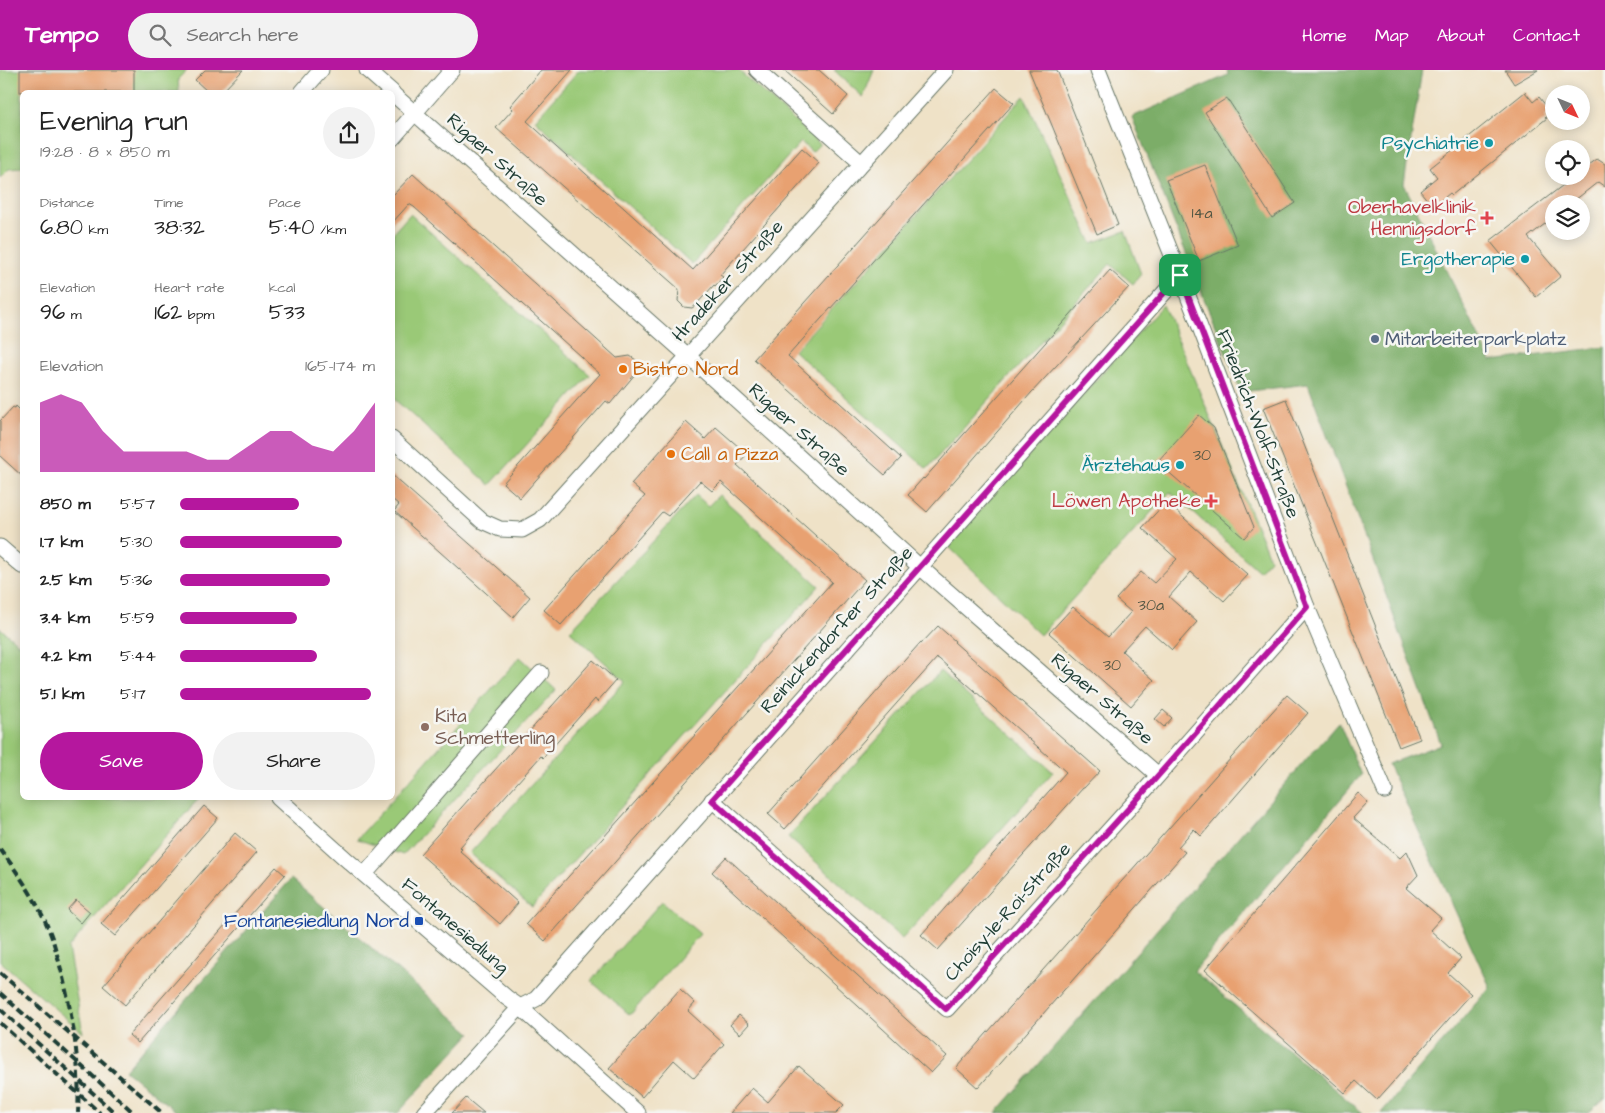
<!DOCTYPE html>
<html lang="en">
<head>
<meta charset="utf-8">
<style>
  body { margin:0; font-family:"Architects Daughter",sans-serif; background:#f2f2f2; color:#222; height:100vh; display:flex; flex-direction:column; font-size:19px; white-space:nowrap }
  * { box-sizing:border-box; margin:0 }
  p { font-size:16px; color:#767676 }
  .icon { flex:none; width:28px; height:28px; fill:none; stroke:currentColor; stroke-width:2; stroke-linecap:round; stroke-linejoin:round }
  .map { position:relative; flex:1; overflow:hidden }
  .details { position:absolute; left:20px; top:20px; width:375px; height:710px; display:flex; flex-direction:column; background:#fff; border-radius:8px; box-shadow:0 2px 12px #0003 }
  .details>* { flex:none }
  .needle { width:32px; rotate:133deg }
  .tools { position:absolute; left:1545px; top:15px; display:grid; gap:10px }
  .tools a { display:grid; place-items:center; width:45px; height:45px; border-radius:50%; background:#fff; box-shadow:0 2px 12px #0003; font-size:25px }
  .pin { position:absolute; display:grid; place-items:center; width:42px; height:42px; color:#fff; margin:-21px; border-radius:10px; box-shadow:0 2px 8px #0006 }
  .round { display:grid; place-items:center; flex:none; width:52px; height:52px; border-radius:26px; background:#f2f2f2 }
  .summary { display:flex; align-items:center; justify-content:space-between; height:85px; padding:0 20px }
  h1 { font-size:28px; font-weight:600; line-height:38px }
  .metrics { display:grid; grid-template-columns:repeat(3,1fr); gap:8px; height:85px; padding:5px 20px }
  .metrics div { display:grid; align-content:center }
  .metrics b { font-size:21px; font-weight:600 }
  .metrics small { font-size:14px; font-weight:400 }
  .metrics p { font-size:14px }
  .chart { height:140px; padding:10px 20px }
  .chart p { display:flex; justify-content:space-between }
  .chart svg { width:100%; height:90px; margin-top:5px; fill:#b5179e; opacity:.7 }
  .cta { display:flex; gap:10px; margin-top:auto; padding:10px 20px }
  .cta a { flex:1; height:58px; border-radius:30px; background:#b5179e; color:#fff; font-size:20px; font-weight:600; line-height:58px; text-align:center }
  .cta a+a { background:#f2f2f2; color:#222 }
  ul { padding:0 20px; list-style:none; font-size:16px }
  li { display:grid; grid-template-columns:80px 60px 1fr; align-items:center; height:38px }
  li i { height:12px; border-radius:6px; background:#b5179e }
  header { display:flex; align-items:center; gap:30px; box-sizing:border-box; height:70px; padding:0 25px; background:#b5179e; color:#fff }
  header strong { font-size:24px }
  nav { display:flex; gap:28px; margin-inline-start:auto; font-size:18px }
  .search { width:350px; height:45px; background:#f2f2f2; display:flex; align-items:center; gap:12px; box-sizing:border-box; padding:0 18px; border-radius:28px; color:#767676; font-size:19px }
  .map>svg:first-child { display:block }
  .green { fill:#9ac977; stroke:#5c8356 }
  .forest { fill:#7bad68; stroke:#4d754e }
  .building { fill:#e8a171 }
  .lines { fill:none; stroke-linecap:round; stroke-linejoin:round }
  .street-casing { stroke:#687767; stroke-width:17 }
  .street { stroke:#fff; stroke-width:15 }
  .rail { stroke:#1f3d34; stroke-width:4; stroke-dasharray:8 4; stroke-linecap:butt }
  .route-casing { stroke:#fff; stroke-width:10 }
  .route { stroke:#b5179e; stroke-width:6 }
  .culture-dot { fill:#0f9aa8; stroke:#f6f6f2; stroke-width:2 }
  .health-dot { fill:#e0444e; stroke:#f6f6f2; stroke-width:2 }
  .service-dot { fill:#5c6f8a; stroke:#f6f6f2; stroke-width:2 }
  .food-dot { fill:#e8710a; stroke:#f6f6f2; stroke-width:2 }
  .education-dot { fill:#8d6e63; stroke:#f6f6f2; stroke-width:2 }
  .transit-dot { fill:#1a4fb4; stroke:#f6f6f2; stroke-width:2 }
  .labels { text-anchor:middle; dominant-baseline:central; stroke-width:5; stroke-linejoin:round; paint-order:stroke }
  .number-label { font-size:16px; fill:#515643 }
  .culture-label { font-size:19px; fill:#0d838f; stroke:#f6f6f2; text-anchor:end }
  .street-label { font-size:19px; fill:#1f3d34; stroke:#f6f6f2 }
  .health-label { font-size:19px; fill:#be3a42; stroke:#f6f6f2; text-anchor:end }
  .service-label { font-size:19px; fill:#4e5e75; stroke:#f6f6f2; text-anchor:start }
  .food-label { font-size:19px; fill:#c56008; stroke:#f6f6f2; text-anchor:start }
  .education-label { font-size:19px; fill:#785e54; stroke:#f6f6f2; text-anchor:start }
  .transit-label { font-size:19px; fill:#164399; stroke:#f6f6f2; text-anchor:end }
</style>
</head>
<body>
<header>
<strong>Tempo</strong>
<div class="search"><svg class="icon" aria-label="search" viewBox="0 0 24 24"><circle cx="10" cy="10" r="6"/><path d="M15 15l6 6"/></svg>Search here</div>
<nav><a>Home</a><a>Map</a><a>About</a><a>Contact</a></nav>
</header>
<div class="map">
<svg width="1605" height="1043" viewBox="0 0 1605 1043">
  <rect width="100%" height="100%" fill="#f6f6f2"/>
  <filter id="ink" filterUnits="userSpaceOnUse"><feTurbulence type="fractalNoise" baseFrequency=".02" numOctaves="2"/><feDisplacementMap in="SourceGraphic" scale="10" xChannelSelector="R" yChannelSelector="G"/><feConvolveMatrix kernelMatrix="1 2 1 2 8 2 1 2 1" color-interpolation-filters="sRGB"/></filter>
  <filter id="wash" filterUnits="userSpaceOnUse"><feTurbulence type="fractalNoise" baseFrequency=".0096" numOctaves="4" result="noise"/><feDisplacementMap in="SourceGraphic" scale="20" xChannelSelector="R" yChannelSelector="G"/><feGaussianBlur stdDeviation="1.12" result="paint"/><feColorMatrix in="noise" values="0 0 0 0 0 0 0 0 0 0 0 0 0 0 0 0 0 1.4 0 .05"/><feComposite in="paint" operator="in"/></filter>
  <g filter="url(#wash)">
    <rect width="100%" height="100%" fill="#efe2c7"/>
    <!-- green -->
    <g class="green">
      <path d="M0,0H187L178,9L179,22H22V98L9,99L0,108Z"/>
      <path d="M579,0H738L820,74L812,82L801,72L692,194L535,50Z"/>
      <path d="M834,0H874L863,27Z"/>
      <path d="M1024,26L1092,173L1125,161L1141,204L1133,214L1110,194L927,399L794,281Z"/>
      <path d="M410,144L590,305L490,415L393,328V163Z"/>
      <path d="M1163,235L1270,489L1259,501L1170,422L1040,565L948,476Z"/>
      <path d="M696,425L708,436L719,425L819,516L532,837L470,783L625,611L570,561Z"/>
      <path d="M0,558L22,577V728H199L68,878L83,963L0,891Z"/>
      <path d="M520,587L556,620L403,785L357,769Z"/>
      <path d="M940,601L1053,702L902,869L788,767Z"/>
      <path d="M662,831L700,864L630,945L591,911Z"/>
    </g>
    <!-- forest -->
    <g class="forest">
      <path d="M1227,0H1422L1404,114L1491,291L1605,277V1028L1588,1043H1381L1490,917L1388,694L1441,674L1308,314L1241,322L1132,47L1228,5Z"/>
      <path d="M1339,652L1361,705L1194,901L1363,1043H996Z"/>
      <path d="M291,809L471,963L398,1043H178L125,1000Z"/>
    </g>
    <g id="blocks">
      <!-- building -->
      <g class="building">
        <rect x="20" y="0" width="114" height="22"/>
        <path d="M205,0H243L222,22H208L195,10Z"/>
        <path d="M541,0H572L527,51L693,200L802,78L819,93L720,205L723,207L715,216L714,215L695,236L692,238L684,237L678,231L679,219L496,58L513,39L510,36Z"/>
        <path d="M784,0H819L848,26L833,44Z"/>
        <path d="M1029,0H1057L1118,155L1097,164Z"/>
        <path d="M1505,0H1538L1514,14Z"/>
        <path d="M996,18L1014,33L788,286L901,388L885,405L754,289Z"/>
        <path d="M1525,22L1533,32L1539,27L1551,42L1545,47L1547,48L1452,125L1450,123L1433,137L1420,121L1437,107L1430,98Z"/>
        <path d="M1227,28L1295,133L1272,148L1205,42Z"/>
        <path d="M1597,89L1605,94V117L1598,112L1570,134H1554V147L1528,167L1561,206L1536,227L1490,171L1575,106H1581V101Z"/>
        <path d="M1205,95L1238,175L1199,191L1166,110Z"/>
        <path d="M413,104L617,288L630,286L636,290L637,294L636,303L610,334L606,331L520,428L503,413L600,304L414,137L409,134L392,153V126Z"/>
        <path d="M1110,200L1129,217L1032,322L927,442L908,425L923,408L924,409Z"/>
        <path d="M1286,329L1420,669L1399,677L1263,338Z"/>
        <path d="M16,336L22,342V406L0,386V351L13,337L15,338Z"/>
        <path d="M1199,345L1214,358L1254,457L1244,468L1157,392Z"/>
        <path d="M686,352L705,369L716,357L747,384L737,395L865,510L545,871L526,854L832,512L721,412L712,421L700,411L668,446L662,442L561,555L544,540L645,426L631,414Z"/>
        <path d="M392,405L530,527L513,547L394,441L399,435L392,429Z"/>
        <path d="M1166,432L1248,505L1224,531L1191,502L1169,527L1197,552L1172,580L1145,556L1122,581L1154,610L1131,636L1049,563L1073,537L1108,567L1131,542L1116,529L1141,502L1154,513L1177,489L1142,458Z"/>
        <path d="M938,556L955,571L954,572L1100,701L1084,718H1083L938,880L921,865L1066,702L939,589L937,588L785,759L768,744L920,573L921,574Z"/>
        <path d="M593,590L616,610L597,632L595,629L543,688L541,686L460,777L462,779L460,781L518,833L500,854L420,784Z"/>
        <path d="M1287,625L1308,643L1201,766L1194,759L1178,777L1185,782L978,1018L956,998Z"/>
        <path d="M1163,640L1172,648L1164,657L1155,649Z"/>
        <path d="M1358,723L1368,732L1353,748L1400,788L1407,781L1418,805L1406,818L1441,848L1430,860L1461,888L1448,903L1471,924L1377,1030L1356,1011L1345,1023L1205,900Z"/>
        <path d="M204,736L218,748L115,866L101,854Z"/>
        <path d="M235,763L257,782L125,935L103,916Z"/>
        <path d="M726,787L947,986L931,1003L712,802Z"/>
        <path d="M276,797L285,805L138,973L129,965Z"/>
        <path d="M76,830L90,842L81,853L67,840Z"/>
        <path d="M680,919L695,933L688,941L724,974L694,1008L674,990L642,1027L609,998Z"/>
        <path d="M739,945L749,954L740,964L730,955Z"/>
        <path d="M799,996L844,1035L836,1043H730L752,1018L768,1032Z"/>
        <path d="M466,1028L484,1043H452Z"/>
      </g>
    </g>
  </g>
  <g filter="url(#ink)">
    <use href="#blocks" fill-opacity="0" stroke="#687767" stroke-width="1"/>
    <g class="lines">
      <defs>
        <g id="street">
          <path d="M367,0L392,22"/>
          <path d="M757,0L861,93"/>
          <path d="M1098,0L1180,205L1307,537L1385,721"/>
          <path d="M302,22L321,0"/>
          <path d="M392,23L688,286L920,497L1158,705"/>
          <path d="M392,69L452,0"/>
          <path d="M392,369L482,451L500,459L522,460L540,450L946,0"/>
          <path d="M0,477L22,496"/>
          <path d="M278,728L347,790L507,928L520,937L638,1043"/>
          <path d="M712,730L947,939L1140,726L1307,537"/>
          <path d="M365,804L541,603"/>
          <path d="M424,1043L520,937L536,929L1180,205"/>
        </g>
      </defs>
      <!-- street casing -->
      <use href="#street" class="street-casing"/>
      <!-- street -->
      <use href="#street" class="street"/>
      <!-- rail -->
      <g class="rail">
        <path d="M0,779C21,807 44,841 54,874C70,929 81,986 78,1043"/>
        <path d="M0,903L162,1043"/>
        <path d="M0,923L134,1043"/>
        <path d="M0,939L115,1043"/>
        <path d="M0,953L100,1043"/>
      </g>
    </g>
  </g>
  <g class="lines" filter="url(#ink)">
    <defs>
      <path id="route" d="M1180,205L1307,537L1140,726L946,939L712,730Z"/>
    </defs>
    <!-- route casing -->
    <use href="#route" class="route-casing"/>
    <!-- route -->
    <use href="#route" class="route"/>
  </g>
  <!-- markers -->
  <g class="culture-dot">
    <circle cx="1489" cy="73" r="5"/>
    <circle cx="1525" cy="189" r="5"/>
    <circle cx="1180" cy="395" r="5"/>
  </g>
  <g class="health-dot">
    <path d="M1484.5 140.5h5v5h5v5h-5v5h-5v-5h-5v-5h5z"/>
    <path d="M1208.5 423.5h5v5h5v5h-5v5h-5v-5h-5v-5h5z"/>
  </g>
  <circle class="service-dot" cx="1375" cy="269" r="5"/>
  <g class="food-dot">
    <circle cx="623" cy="299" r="5"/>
    <circle cx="671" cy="384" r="5"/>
  </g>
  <circle class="education-dot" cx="425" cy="657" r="5"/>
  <rect class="transit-dot" x="414" y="846" width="10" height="10" rx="2.5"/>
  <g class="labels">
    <!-- number labels -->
    <g class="number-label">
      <text x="1202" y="143">14a</text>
      <text x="1202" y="385">30</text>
      <text x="1151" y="535">30a</text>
      <text x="1112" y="595">30</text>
    </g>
    <!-- culture labels -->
    <g class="culture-label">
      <text x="1479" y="73">Psychiatrie</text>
      <text x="1515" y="189">Ergotherapie</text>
      <text x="1170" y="395">Ärztehaus</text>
    </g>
    <!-- street labels -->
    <g class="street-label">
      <text transform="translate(497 90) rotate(42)">Rigaer Straße</text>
      <text transform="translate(728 211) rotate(-48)">Hradeker Straße</text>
      <text transform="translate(1258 354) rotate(69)">Friedrich-Wolf-Straße</text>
      <text transform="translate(799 360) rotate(42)">Rigaer Straße</text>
      <text transform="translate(837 560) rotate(-48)">Reinickendorfer Straße</text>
      <text transform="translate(1102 629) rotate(41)">Rigaer Straße</text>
      <text transform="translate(1008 842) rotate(-48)">Choisy-le-Roi-Straße</text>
      <text transform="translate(455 856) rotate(41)">Fontanesiedlung</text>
    </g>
    <!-- health labels -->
    <g class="health-label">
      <text x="1476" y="137">Oberhavelklinik<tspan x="1476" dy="22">Hennigsdorf</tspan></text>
      <text x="1201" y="431">Löwen Apotheke</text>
    </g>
    <!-- service labels -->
    <g class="service-label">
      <text x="1385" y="269">Mitarbeiterparkplatz</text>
    </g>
    <!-- food labels -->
    <g class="food-label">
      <text x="633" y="299">Bistro Nord</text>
      <text x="681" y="384">Call a Pizza</text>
    </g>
    <!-- education labels -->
    <g class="education-label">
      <text x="435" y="646">Kita<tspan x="435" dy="22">Schmetterling</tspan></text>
    </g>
    <!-- transit labels -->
    <g class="transit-label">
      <text x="409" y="851">Fontanesiedlung Nord</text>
    </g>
  </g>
</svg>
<div class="tools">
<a><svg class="needle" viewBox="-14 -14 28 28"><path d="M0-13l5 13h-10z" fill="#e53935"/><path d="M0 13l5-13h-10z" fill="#767676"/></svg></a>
<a><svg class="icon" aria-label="locate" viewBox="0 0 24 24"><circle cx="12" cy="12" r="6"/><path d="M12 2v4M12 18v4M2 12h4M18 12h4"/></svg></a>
<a><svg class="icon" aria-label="layers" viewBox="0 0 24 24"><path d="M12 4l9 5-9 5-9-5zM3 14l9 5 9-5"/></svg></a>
</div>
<div class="pin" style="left:1180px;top:205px;background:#1e9e55"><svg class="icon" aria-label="arrive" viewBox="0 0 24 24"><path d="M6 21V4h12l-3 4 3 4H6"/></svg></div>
<section class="details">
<div class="summary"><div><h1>Evening run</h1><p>19:28 · 8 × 850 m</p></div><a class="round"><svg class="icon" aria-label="share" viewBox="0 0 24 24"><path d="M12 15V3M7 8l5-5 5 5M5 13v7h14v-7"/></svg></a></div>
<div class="metrics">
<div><p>Distance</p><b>6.80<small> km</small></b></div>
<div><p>Time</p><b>38:32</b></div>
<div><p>Pace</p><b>5:40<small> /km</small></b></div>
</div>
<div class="metrics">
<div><p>Elevation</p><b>96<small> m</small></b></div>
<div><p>Heart rate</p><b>162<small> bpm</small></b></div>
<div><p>kcal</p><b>533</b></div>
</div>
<div class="chart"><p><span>Elevation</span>165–174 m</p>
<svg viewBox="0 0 160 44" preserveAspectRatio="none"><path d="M0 44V10L10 6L20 10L30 24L40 34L50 34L60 34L70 34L80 38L90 38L100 31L110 24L120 24L130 31L140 34L150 24L160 10V44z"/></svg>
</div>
<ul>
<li><b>850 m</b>5:57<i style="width:61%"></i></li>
<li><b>1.7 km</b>5:30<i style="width:83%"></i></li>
<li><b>2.5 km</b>5:36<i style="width:77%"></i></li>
<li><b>3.4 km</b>5:59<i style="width:60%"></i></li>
<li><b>4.2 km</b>5:44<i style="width:70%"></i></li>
<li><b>5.1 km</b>5:17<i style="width:98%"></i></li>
</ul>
<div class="cta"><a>Save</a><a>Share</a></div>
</section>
</div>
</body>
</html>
